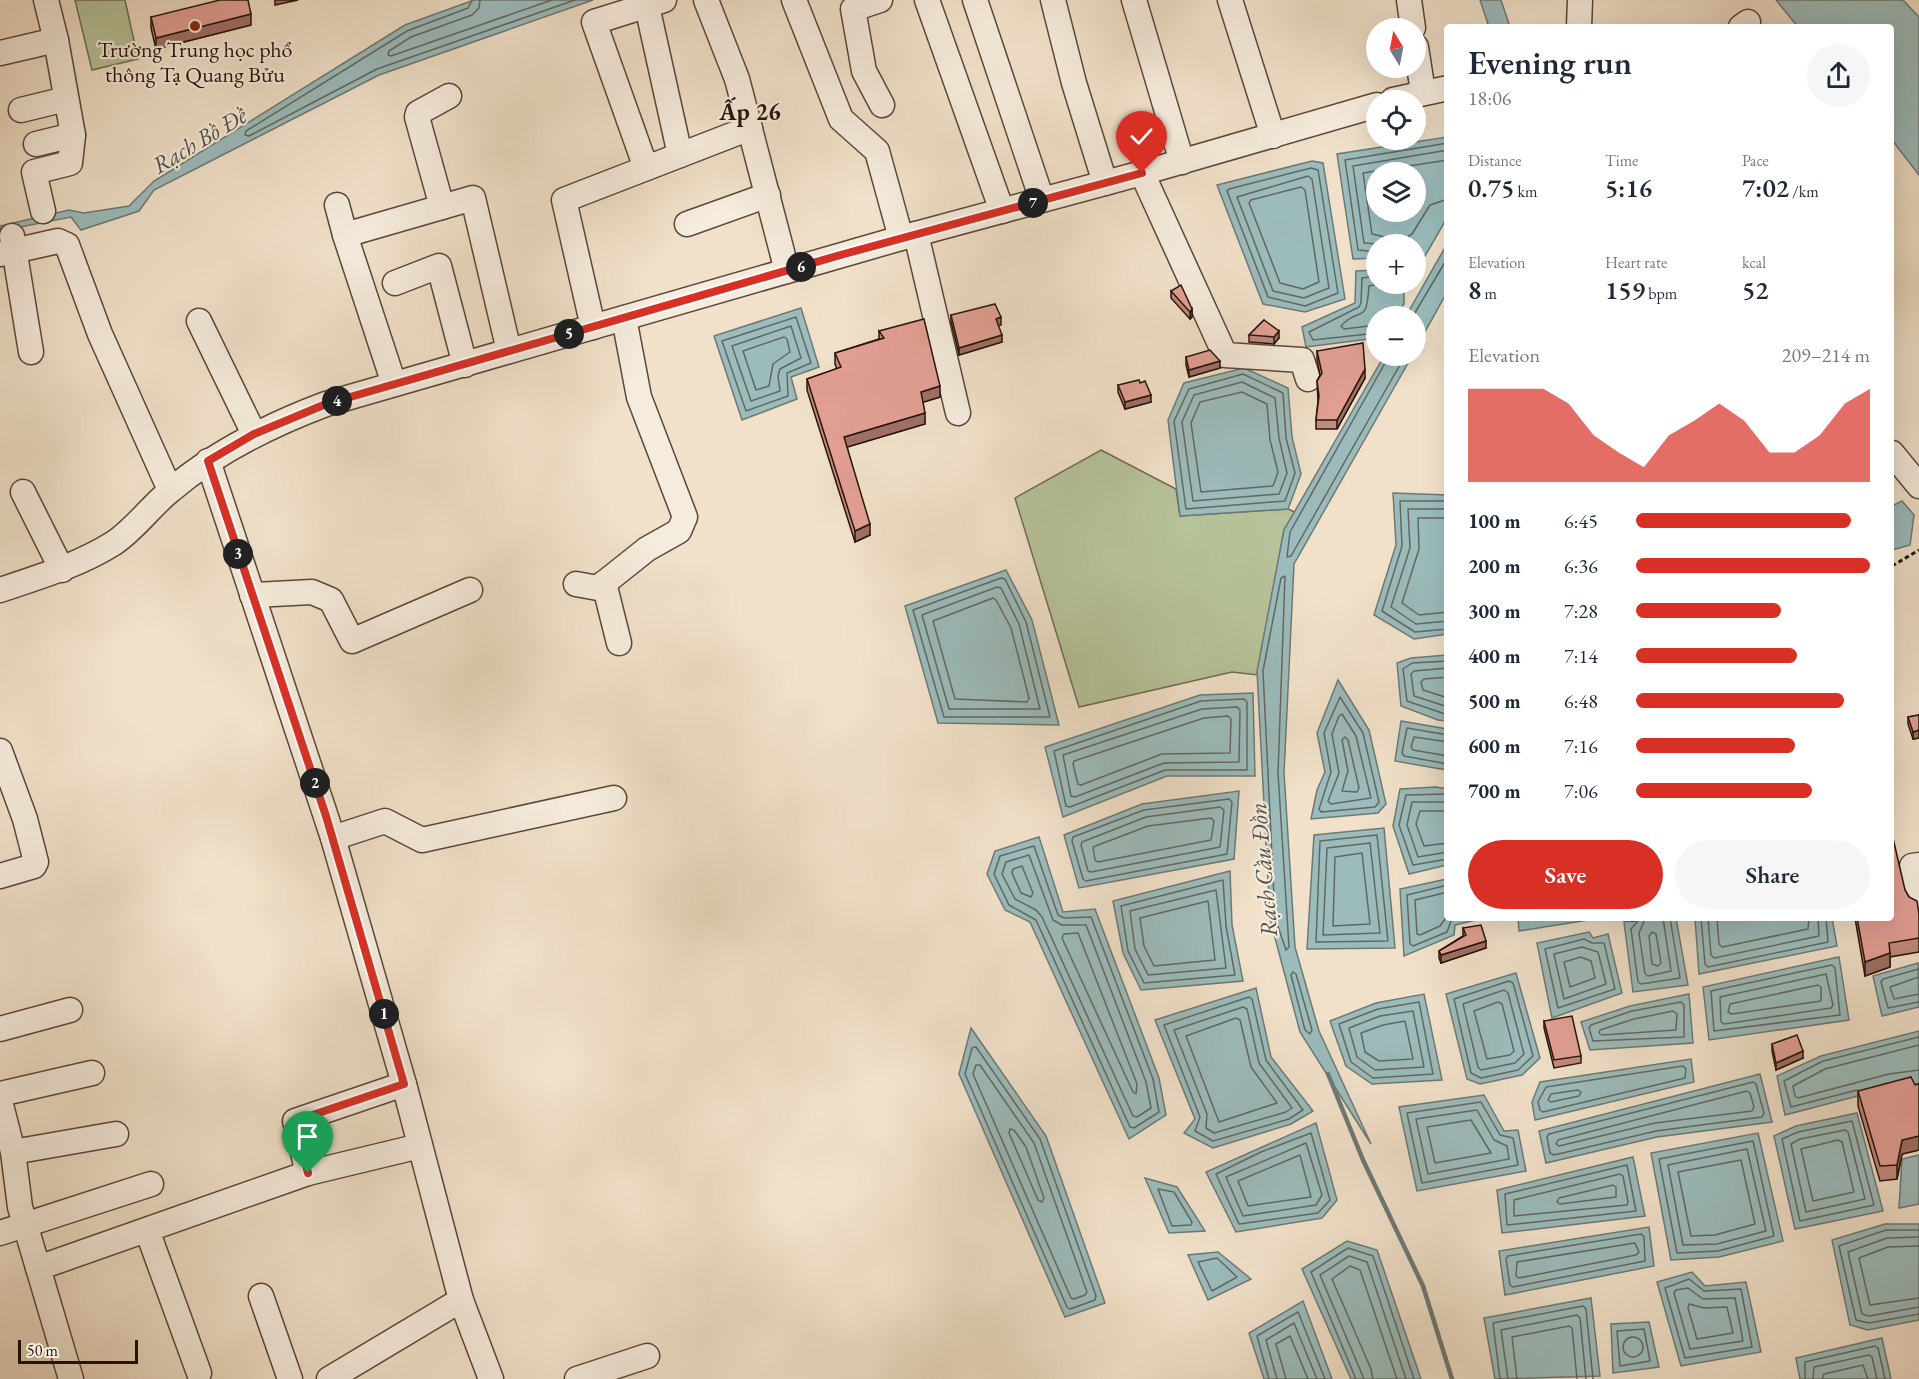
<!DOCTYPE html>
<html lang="en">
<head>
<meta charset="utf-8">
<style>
  body { margin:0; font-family:"EB Garamond",serif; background:#f6f6f7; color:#1f2937; height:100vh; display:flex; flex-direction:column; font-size:22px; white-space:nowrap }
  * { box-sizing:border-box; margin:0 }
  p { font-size:20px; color:#747a83 }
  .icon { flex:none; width:33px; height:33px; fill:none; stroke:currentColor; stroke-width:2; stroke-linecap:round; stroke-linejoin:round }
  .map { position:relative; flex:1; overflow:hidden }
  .sheet { position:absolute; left:1444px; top:24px; width:450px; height:897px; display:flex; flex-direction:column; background:#fff; border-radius:6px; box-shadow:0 6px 24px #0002 }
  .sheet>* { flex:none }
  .needle { width:39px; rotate:350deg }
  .tools { position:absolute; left:1366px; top:18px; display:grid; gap:12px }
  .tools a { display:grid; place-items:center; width:60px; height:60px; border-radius:50%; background:#fff; box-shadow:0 6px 24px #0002; font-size:30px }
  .scale { position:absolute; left:18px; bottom:15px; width:120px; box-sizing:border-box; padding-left:6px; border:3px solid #26140a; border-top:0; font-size:16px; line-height:21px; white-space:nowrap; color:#26140a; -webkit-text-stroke:4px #f6ecdd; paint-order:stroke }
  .pin { position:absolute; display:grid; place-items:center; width:51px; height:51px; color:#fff; margin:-62px -26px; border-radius:50% 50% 50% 0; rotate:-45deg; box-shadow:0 0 6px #0007 }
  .pin .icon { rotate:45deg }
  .km { position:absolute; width:30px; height:30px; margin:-15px; border-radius:50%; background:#222; color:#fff; font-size:16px; line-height:30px; text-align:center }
  .round { display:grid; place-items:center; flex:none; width:63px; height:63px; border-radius:32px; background:#f6f6f7 }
  .overview { display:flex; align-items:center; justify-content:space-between; height:102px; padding:0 24px }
  h1 { font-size:33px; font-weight:600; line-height:45px }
  .stats { display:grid; grid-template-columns:repeat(3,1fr); gap:9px; height:102px; padding:6px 24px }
  .stats div { display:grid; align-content:center }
  .stats b { font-size:26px; font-weight:600 }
  .stats small { font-size:16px; font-weight:400 }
  .stats p { font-size:16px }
  .chart { height:168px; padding:12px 24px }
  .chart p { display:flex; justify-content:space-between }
  .chart svg { width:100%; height:108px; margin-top:6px; fill:#d93025; opacity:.7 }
  .action { display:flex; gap:12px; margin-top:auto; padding:12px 24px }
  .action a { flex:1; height:69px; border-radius:36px; background:#d93025; color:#fff; font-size:24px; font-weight:600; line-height:69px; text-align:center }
  .action a+a { background:#f6f6f7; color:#1f2937 }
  ul { padding:0 24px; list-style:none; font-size:20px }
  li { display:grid; grid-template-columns:96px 72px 1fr; align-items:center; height:45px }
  li i { height:15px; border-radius:8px; background:#d93025 }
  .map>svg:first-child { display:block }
  .green { fill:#b7c39a; stroke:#6e6c52; stroke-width:1.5 }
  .water { fill:#9cbcbc; stroke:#6d7975; stroke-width:1.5; fill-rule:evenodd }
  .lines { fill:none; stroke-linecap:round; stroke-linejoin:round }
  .shore { stroke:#616863; stroke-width:1.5 }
  .stream { stroke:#6d7975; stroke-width:4.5 }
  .minor-casing { stroke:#59473a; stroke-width:27 }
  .path { stroke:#26140a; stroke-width:3; stroke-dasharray:4.5 3; stroke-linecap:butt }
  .minor { stroke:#f6ecdd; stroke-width:24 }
  .wall { fill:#c38a80; stroke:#26140a; stroke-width:1.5 }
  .shaded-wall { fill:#9f7068; stroke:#26140a; stroke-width:1.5 }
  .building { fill:#e3a095; stroke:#26140a; stroke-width:1.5 }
  .route-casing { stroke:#fff; stroke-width:12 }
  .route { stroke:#d93025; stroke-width:8 }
  .poi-dot { fill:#8f2418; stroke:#f6ecdd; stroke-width:2 }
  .labels { text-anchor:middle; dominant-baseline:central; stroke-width:4.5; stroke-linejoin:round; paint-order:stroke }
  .poi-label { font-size:22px; fill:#26140a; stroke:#f6ecdd }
  .neighbourhood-label { font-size:24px; font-weight:bold; fill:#26140a; stroke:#f6ecdd }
  .water-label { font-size:24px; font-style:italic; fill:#4f4f48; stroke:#f6ecdd }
</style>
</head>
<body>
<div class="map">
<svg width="1919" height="1379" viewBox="0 0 1919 1379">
  <rect width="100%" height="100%" fill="#f1e1ca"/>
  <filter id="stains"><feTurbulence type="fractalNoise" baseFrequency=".00333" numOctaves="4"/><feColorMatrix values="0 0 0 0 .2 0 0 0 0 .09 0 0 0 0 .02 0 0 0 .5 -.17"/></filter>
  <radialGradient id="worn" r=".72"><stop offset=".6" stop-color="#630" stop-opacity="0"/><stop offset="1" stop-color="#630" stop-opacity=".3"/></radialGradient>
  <!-- green -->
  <g class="green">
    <path d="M75,0H125L138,59L92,70Z"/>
    <path d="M1101,450L1176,489L1180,516L1288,509L1295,512L1284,530L1258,675L1232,672L1079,707L1015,498Z"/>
  </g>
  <!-- water -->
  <g class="water">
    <path d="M474,0H593L379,75L154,190L139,211L81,230L71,217L0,231V226L69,210L84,213L129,206L154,181L405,25Z"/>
    <path d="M1480,0H1501L1510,27H1489Z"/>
    <path d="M1776,0H1903L1919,17V175L1892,140V27H1798Z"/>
    <path d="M1447,137V218L1425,256H1416V244H1377V258L1353,259L1337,154ZM1377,172H1416V212H1377Z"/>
    <path d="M1312,161L1323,163L1345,299L1305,312L1263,304L1217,185Z"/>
    <path d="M1447,244V292L1416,348V316H1406Z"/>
    <path d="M1377,270V284H1404V304L1395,316H1377V338L1306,347L1302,327L1355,303L1356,271Z"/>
    <path d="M801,308L819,367L791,377L797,399L742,420L714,336Z"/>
    <path d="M1384,356H1412L1294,564L1284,773L1295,947L1319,1031L1371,1144L1300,1032L1270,919L1257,671L1284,530Z"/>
    <path d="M1244,368L1288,388L1292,437L1301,474L1288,509L1180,516L1168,420L1184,383Z"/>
    <path d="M1393,493L1447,495V634L1414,639L1374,615L1396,545Z"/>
    <path d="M1902,501L1914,515L1910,545L1892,550V506Z"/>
    <path d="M1006,570L1032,620L1059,725L938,723L905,606Z"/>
    <path d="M1447,655V721L1438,720L1401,706L1397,663L1411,658Z"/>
    <path d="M1338,680L1369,730L1386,804L1378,813L1311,819L1317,790L1325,772L1317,733Z"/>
    <path d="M1253,693L1255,776H1167L1063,817L1045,747L1200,695Z"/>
    <path d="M1401,721L1447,729V770L1395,761Z"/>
    <path d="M1436,787L1447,789V865L1409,874L1393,826L1400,789Z"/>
    <path d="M1239,791L1234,859L1079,888L1064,835L1142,804Z"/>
    <path d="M1384,828L1395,948L1307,949L1314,835Z"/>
    <path d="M1039,837L1063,912L1095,909L1159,1078L1166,1115L1129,1139L1030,922L1005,910L987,874L995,851Z"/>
    <path d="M1230,871L1232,925L1243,981L1141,990L1123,953L1113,901Z"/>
    <path d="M1447,879L1448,918H1484L1455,925L1454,935L1404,956L1400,889Z"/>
    <path d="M1518,918H1601L1519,931Z"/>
    <path d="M1660,918H1676L1688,985L1633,992L1624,922Z"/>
    <path d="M1695,918H1832L1837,946L1699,974Z"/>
    <path d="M1589,932L1593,938L1608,934L1622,993L1552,1018L1537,943Z"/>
    <path d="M1839,957L1849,1020L1709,1040L1703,987Z"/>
    <path d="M1918,963L1919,1007L1882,1016L1873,976Z"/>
    <path d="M1516,973L1540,1058L1522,1075L1480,1084L1467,1079L1446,994Z"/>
    <path d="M1256,988L1271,1057L1313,1111L1291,1124L1213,1148L1184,1133L1195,1119L1155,1020Z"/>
    <path d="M1424,994L1442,1080L1372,1084L1346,1066L1330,1021L1376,1003Z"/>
    <path d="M1689,994L1693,1043L1590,1050L1581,1022L1630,1006Z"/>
    <path d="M971,1028L1046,1136L1105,1303L1065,1317L959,1074Z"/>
    <path d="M1919,1031V1084L1892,1087L1785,1115L1777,1076L1821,1056Z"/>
    <path d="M1691,1059L1694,1082L1535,1120L1532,1102L1540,1082Z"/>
    <path d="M1760,1074L1772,1122L1657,1137L1546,1163L1539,1131Z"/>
    <path d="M1484,1095L1504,1131L1518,1130L1526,1171L1417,1191L1399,1107Z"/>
    <path d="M1857,1113L1883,1211L1795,1229L1774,1136L1796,1126Z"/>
    <path d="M1316,1123L1337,1200L1322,1218L1236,1232L1206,1172Z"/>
    <path d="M1758,1133L1783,1241L1719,1257L1671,1260L1651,1153Z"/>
    <path d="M1919,1155V1204L1899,1208L1902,1159Z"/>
    <path d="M1633,1157L1645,1216L1502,1233L1497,1190Z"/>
    <path d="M1145,1178L1177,1187L1205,1231L1169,1233Z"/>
    <path d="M1885,1224H1919V1320L1868,1330L1850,1325L1832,1240Z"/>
    <path d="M1649,1227L1654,1266L1505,1295L1499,1251Z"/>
    <path d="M1347,1241L1377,1250L1421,1379H1351L1302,1269Z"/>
    <path d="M1218,1252L1251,1279L1208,1300L1188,1255Z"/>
    <path d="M1692,1272L1705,1286L1746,1282L1761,1352L1681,1366L1657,1282Z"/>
    <path d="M1591,1298L1600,1376L1495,1379L1484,1318Z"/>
    <path d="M1303,1301L1332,1379H1264L1249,1333Z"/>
    <path d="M1649,1322L1659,1367L1613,1373L1611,1324Z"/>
    <path d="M1882,1338L1891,1379H1800L1796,1358Z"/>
  </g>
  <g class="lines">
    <!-- shore -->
    <g class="shore">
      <path d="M472,0L468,8L407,31L246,131L245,135L249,136L377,69L575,0"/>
      <path d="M480,0L479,8L472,15L411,37L389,51L388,55L391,56L552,0"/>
      <path d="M1311,168L1318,170L1338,293L1305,306L1268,297L1227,191L1229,189Z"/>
      <path d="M1308,176L1312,179L1329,288L1304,298L1273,291L1237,197Z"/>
      <path d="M1301,187L1305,190L1319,282L1303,289L1280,283L1249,203L1251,200Z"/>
      <path d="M1378,244L1364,243L1353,166L1448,150"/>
      <path d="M1395,244L1385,237L1372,234L1363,173L1448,160"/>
      <path d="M1396,244L1412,234L1430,205L1448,199"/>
      <path d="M1377,252L1358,250L1345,160L1448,143"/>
      <path d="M1377,276L1362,278L1361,303L1359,307L1309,332L1313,340L1377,333"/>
      <path d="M1413,316L1448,257"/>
      <path d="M796,317L811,363L787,373L788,396L746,411L722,341Z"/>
      <path d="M1377,325L1344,329L1341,326C1361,304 1366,328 1369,286L1379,284"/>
      <path d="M791,326L801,358L780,369L778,376L780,391L751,401L732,346Z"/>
      <path d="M784,337L787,339L790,352L773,364L769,386L756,390L743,351Z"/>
      <path d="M1389,356L1290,532L1287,557L1291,556L1405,356"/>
      <path d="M1243,374L1283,393L1286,438L1295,473L1285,501L1186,509L1174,421L1189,389Z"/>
      <path d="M1242,382L1275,398L1279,438L1287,473L1279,494L1193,501L1182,422L1194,395Z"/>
      <path d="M1242,392L1267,404L1270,440L1278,472L1273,486L1201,492L1191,423L1200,402Z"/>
      <path d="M1448,501H1400L1402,546L1382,611L1415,632L1448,629"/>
      <path d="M1448,509H1408L1410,548L1391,607L1416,624L1448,621"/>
      <path d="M1448,518H1418L1419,549L1402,603L1419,615L1448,612"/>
      <path d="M1285,576L1278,773L1289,947L1286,950L1275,918L1263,671L1281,578Z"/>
      <path d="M1001,578L1005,579L1026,622L1050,717H944L913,610Z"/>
      <path d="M997,587L1001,588L1019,624L1040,709H949L922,615Z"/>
      <path d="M993,598L996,600L1011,628L1029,698L1027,702L955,699L933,621Z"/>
      <path d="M1448,661L1412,663L1403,669L1407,701L1448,715"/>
      <path d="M1448,668L1414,671L1411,674L1414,696L1448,707"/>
      <path d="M1448,677L1424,679L1421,682L1423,690L1448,698"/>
      <path d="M1340,697L1363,733L1379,802L1375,807L1321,812L1319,809L1331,772L1324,733Z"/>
      <path d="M1244,699L1247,702V770H1165L1070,807L1066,806L1054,751L1201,701Z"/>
      <path d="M1237,707L1240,710L1239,762L1164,763L1075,797L1071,796L1063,755L1202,709Z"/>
      <path d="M1342,714L1356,736L1371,798L1331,804L1328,801L1339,773L1332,734L1339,716Z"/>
      <path d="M1228,716L1231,719L1230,753L1162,754L1081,785L1078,784L1073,764L1074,761L1204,718Z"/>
      <path d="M1448,735L1407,728L1402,753L1404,756L1448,764"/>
      <path d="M1345,737L1348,740L1359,788L1357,792L1342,791L1348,771L1342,740Z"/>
      <path d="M1448,742L1414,737L1411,747L1413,750L1448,756"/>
      <path d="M1448,794L1406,795L1399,825L1413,865L1448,859"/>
      <path d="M1229,799L1232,802L1227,854L1086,881L1083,879L1072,841L1073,837L1144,810Z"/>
      <path d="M1448,802H1412L1407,825L1418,857L1448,852"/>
      <path d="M1220,807L1224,810L1220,847L1091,872L1088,871L1081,845L1082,842L1146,817Z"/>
      <path d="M1448,811H1420L1416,824L1424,846L1448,843"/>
      <path d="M1211,818L1214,821L1211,840L1098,862L1095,860L1093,847L1148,826Z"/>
      <path d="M1377,835L1388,941L1316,942L1320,841Z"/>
      <path d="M1370,843L1380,933L1323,935L1327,848Z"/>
      <path d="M1034,846L1058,915L1064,918L1091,917L1153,1079L1159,1112L1134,1128L1130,1127L1036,920L1009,905L994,874L1000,856Z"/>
      <path d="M1362,853L1370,924L1333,926L1335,857Z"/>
      <path d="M1029,855L1053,920L1062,925H1086L1146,1082L1151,1108L1137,1117L1133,1116L1042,917L1036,910L1015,899L1002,874L1006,862Z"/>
      <path d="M1022,866L1033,893L1031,897L1021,893L1012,873L1013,869Z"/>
      <path d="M1223,880L1226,926L1235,975L1144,983L1128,951L1121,906Z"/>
      <path d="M1448,885L1407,895L1410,944L1413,946L1447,932L1451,921L1460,918"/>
      <path d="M1216,890L1226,968L1148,975L1135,949L1130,911Z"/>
      <path d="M1448,892L1415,900L1417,934L1420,935L1440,926L1448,915"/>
      <path d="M1208,901L1215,960L1154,966L1144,946L1140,918Z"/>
      <path d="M1701,918L1705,964L1708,967L1828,942L1826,918"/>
      <path d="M1708,918L1711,955L1714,958L1819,936L1818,918"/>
      <path d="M1717,918L1719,944L1722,947L1808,929L1809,918"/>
      <path d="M1645,919L1639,933L1645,974L1648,976L1671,971L1663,918"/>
      <path d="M1638,921L1631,929L1638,982L1641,984L1680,978L1670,918"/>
      <path d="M1652,932L1656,934L1661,963L1658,966L1652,964L1649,936Z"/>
      <path d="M1078,933L1137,1084L1136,1094L1133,1092L1062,938L1064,934Z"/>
      <path d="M1584,939L1592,943H1604L1615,989L1558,1008L1545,949Z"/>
      <path d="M1582,947L1598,952L1606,984L1564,999L1554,954Z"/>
      <path d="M1581,957L1591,961L1595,978L1570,987L1564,962Z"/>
      <path d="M1832,965L1835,968L1840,1015L1714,1031L1711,991Z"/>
      <path d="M1919,969L1883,979L1881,982L1888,1008L1919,1002"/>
      <path d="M1293,972L1296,974L1312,1030L1310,1034L1305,1030L1291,975Z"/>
      <path d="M1826,974L1833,1005L1831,1008L1724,1024L1721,1022L1720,997Z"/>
      <path d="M1919,977L1890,987L1894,999L1919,994"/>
      <path d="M1509,981L1513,983L1533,1056L1518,1070L1481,1078L1471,1073L1454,999Z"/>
      <path d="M1818,985L1821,987V1001L1732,1014L1728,1012L1730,1004Z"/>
      <path d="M1504,990L1508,993L1524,1054L1515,1063L1481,1070L1478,1067L1463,1004Z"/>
      <path d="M1249,997L1252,999L1266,1060L1303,1110L1289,1119L1213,1141L1195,1131L1200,1117L1164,1025Z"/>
      <path d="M1419,1002L1433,1074L1373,1078L1351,1062L1339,1024L1378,1009Z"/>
      <path d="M1498,1002L1502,1004L1514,1051L1510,1055L1487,1059L1474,1011Z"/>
      <path d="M1681,1002L1684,1005V1037L1593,1041L1589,1028L1591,1025L1632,1011Z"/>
      <path d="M1243,1007L1247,1009L1259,1063L1292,1108L1286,1112L1214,1133L1206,1128L1207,1114L1174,1030Z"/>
      <path d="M1413,1011L1424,1067L1375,1070L1357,1057L1349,1028L1380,1016Z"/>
      <path d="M1673,1011L1677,1014L1676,1030L1602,1035L1599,1033L1600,1030L1634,1019Z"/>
      <path d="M1236,1018L1240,1020L1251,1067L1277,1103L1219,1122L1186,1036Z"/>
      <path d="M1405,1021L1413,1059L1379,1061L1365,1052L1361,1033L1383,1025Z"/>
      <path d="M1919,1045L1825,1069L1793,1086L1795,1096L1798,1098L1889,1074L1919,1070"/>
      <path d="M976,1047L1040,1139L1096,1296L1095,1300L1070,1309L1067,1307L965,1074L972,1048Z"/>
      <path d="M976,1065H980L1034,1143L1087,1292L1085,1295L1074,1299L1071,1298L973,1074Z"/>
      <path d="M1683,1066L1686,1069L1685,1078L1543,1112L1540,1110L1538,1102L1546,1087Z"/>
      <path d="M1753,1082L1756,1084L1764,1113L1762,1117L1656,1131L1554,1155L1550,1153L1547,1137L1549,1134Z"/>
      <path d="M1578,1090L1581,1092L1579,1096L1551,1102L1548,1100L1551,1094Z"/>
      <path d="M1857,1090L1791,1107L1784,1081L1823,1061L1919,1037"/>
      <path d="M1747,1091L1750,1093L1754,1107L1752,1111L1655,1123L1559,1146L1556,1144L1558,1140Z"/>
      <path d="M1481,1102L1500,1135L1513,1138L1518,1165L1422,1183L1407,1113Z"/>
      <path d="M1477,1110L1494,1140L1507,1146L1509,1159L1428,1174L1416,1119Z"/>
      <path d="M1471,1120L1491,1153L1435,1163L1427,1127Z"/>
      <path d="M1852,1121L1874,1205L1800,1221L1782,1139L1798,1132Z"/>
      <path d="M1010,1129L1014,1130L1026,1147L1044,1198L1042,1202L1038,1200L1009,1133Z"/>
      <path d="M1845,1130L1848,1132L1865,1199L1806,1212L1791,1144L1800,1139Z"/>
      <path d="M1311,1133L1330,1200L1318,1213L1239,1224L1216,1174L1261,1152Z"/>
      <path d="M1838,1140L1842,1142L1854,1192L1813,1201L1801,1149Z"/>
      <path d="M1753,1141L1774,1236L1718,1251L1677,1253L1659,1159Z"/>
      <path d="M1306,1143L1322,1195L1316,1205L1243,1216L1226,1177Z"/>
      <path d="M1747,1149L1766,1231L1717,1244L1683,1245L1668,1165Z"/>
      <path d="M1300,1155L1311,1197L1248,1206L1238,1181Z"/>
      <path d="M1741,1160L1755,1224L1715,1235L1691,1236L1678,1172Z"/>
      <path d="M1627,1165L1636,1211L1507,1225L1505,1194Z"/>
      <path d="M1620,1174L1623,1176L1628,1202L1627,1205L1514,1216V1200Z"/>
      <path d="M1613,1185L1616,1187V1197L1560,1204L1557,1202L1559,1198Z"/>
      <path d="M1158,1189L1174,1192L1192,1222L1191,1225L1172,1226Z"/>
      <path d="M1919,1230H1886L1839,1246L1856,1320L1869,1323L1919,1314"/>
      <path d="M1641,1234L1644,1237L1645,1261L1513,1287L1510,1285L1506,1259L1508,1256Z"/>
      <path d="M1919,1237L1887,1238L1848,1252L1862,1314L1869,1316L1919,1307"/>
      <path d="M1635,1243L1639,1252L1636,1255L1519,1278L1516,1276L1517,1262Z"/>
      <path d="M1919,1246L1888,1247L1859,1258L1870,1305L1919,1298"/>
      <path d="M1217,1258L1237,1277L1212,1291L1198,1262Z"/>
      <path d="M1689,1279L1704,1291L1741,1289L1752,1347L1685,1358L1665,1288Z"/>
      <path d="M1688,1288L1703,1299L1735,1298L1743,1341L1690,1349L1674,1293L1676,1290Z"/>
      <path d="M1689,1304L1704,1308L1727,1307L1733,1333L1697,1339L1688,1308Z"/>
      <path d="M1644,1329L1650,1361L1620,1366L1617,1331Z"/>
      <circle cx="1633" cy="1347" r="10"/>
      <path d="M1269,1379L1257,1336L1298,1312L1325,1379"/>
      <path d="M1277,1379L1266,1340L1294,1323L1317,1379"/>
      <path d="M1286,1379L1276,1344L1290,1336L1308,1379"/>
      <path d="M1356,1379L1311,1272L1348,1248L1373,1256L1414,1379"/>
      <path d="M1364,1379L1320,1275L1349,1256L1367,1262L1406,1379"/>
      <path d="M1373,1379L1371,1369L1332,1279L1350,1266L1360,1270L1397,1379"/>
      <path d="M1500,1379L1493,1323L1583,1306L1586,1309L1593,1379"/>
      <path d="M1508,1379L1501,1330L1577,1315L1580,1318L1586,1379"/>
      <path d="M1517,1379L1512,1337L1569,1326L1572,1328L1577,1379"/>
      <path d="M1805,1379V1362L1875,1346L1878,1348L1885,1379"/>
      <path d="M1813,1379L1814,1367L1869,1355L1872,1357L1877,1379"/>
      <path d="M1822,1379L1824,1374L1863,1365L1868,1379"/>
    </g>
    <!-- stream -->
    <path class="stream" d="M1328,1074L1363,1160L1423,1286L1452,1379"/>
    <defs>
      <g id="minor">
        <path d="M706,0L737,79L787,271"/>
        <path d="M794,0L841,119L877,151L901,238"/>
        <path d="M880,0L853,9L864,71L882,105"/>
        <path d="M927,0L1002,211"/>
        <path d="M975,0L1042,200"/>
        <path d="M1053,0L1074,83L1105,183"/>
        <path d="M1134,0L1182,162"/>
        <path d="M1230,0L1273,136"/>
        <path d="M1409,0L1413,28"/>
        <path d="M647,6L680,155"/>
        <path d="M1579,27L1580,0"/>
        <path d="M1741,27L1748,22"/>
        <path d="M1416,47L1423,92"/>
        <path d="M0,53L56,40"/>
        <path d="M1393,100L1448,88"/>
        <path d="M21,110L66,99"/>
        <path d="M36,144L73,135"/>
        <path d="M646,168L594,22L664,0"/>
        <path d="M1142,173L1225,355L1302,360L1308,379"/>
        <path d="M337,205L345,235L473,198L509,351"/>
        <path d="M442,207L417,117L418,113L449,96"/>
        <path d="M43,211L34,172L70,163L73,135L56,40L46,0"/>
        <path d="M687,224L768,195"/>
        <path d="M916,234L958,413"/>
        <path d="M345,235L394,384"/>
        <path d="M12,236L31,352"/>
        <path d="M0,254L58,241L67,245L100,334L170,490"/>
        <path d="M395,283L439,266L465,365"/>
        <path d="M199,321L254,434"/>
        <path d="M593,327L564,200L750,128"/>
        <path d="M1892,453L1919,486"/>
        <path d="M208,461L333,838L404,1084L461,1300L491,1379"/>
        <path d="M23,492L62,570"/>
        <path d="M604,583L619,643"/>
        <path d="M576,584L598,588L647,549L679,531L685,517L639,397L624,318"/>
        <path d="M0,590C39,577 79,565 114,543C135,529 151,506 171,490C217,451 270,425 326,404L901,238L1142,173L1377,105"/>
        <path d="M252,595L312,592L331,600L352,641L470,590"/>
        <path d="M0,751L25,819L36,862L34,866L0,876"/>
        <path d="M333,838L385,821L422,840L614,798"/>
        <path d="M1919,865L1912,866L1919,902"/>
        <path d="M0,1029L70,1010"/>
        <path d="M0,1094L92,1073"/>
        <path d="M0,1101L13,1152L20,1207L71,1379"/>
        <path d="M13,1152L116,1134"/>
        <path d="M308,1173L295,1121L404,1084"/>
        <path d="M147,1230L199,1373"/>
        <path d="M0,1233L151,1184"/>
        <path d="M38,1268L308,1173L420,1146"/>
        <path d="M261,1296L290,1379"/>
        <path d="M329,1379L461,1300"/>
        <path d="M577,1379L647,1356"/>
      </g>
    </defs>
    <!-- minor casing -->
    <use href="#minor" class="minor-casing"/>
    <!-- path -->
    <path class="path" d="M1892,566L1919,550"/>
    <!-- minor -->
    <use href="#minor" class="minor"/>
  </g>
  <!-- wall -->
  <g class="wall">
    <path d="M151,17L251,25L156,49L151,28Z"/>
    <path d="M1171,291L1192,309V317L1190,319L1171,298Z"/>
    <path d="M951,315L1001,325H998L1002,342L959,355L951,322Z"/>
    <path d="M1264,320L1279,338L1274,344L1249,342V335Z"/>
    <path d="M879,331L940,397L923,402L925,424L847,447L870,535L855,542L807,390V379L837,369L835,364V353L879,339Z"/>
    <path d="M1317,351L1365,378L1337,429H1316V420L1318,401L1317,381L1320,375L1317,360Z"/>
    <path d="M1186,357L1220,368L1189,377L1186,365Z"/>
    <path d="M1140,383L1151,402L1125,409L1118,392V385Z"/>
    <path d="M1919,715V738L1913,739L1908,724V717Z"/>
    <path d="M1905,890L1919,914V952L1890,957V967L1865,976L1855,918H1892Z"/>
    <path d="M1463,928L1486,948L1441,963L1439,958V951L1463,936Z"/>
    <path d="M1544,1021L1581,1056V1063L1554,1068L1544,1028Z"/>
    <path d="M1772,1044L1803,1058L1776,1070L1772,1051Z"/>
    <path d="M1919,1084V1150L1902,1154L1897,1179L1880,1181L1858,1106V1091Z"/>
  </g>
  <!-- shaded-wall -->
  <g class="shaded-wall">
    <path d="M275,0H298L275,5Z"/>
    <path d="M251,14V25L156,49V38Z"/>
    <path d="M1192,309V317L1190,319V312Z"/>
    <path d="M1001,317V325L996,326V319Z"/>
    <path d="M1279,331V338L1274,344V337Z"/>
    <path d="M1002,335V342L959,355V348Z"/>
    <path d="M1220,361V368L1189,377V370Z"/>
    <path d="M1365,369V378L1337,429V420Z"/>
    <path d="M940,386V397L921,403V392Z"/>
    <path d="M1151,395V402L1125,409V402Z"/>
    <path d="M925,413V424L844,448V437Z"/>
    <path d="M870,524V535L855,542V531Z"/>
    <path d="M1919,730V738L1913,739V732Z"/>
    <path d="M1632,918H1645L1632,921Z"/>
    <path d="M1486,941V948L1441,963V955Z"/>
    <path d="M1890,953V967L1865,976V962Z"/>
    <path d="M1803,1051V1058L1776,1070V1063Z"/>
    <path d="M1919,1136V1150L1902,1154L1897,1179V1165L1902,1140Z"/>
  </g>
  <!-- building -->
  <g class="building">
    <path d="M220,0H248L251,14L156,38L151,17Z"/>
    <path d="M1181,285L1192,309L1190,312L1171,291Z"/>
    <path d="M995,304L1001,317L996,319L1002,335L959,348L951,315Z"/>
    <path d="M924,319L940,386L921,392L925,413L844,437L870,524L855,531L807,379L841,367L835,353L884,338L879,331Z"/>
    <path d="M1264,320L1279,331L1274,337L1249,335Z"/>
    <path d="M1363,343L1365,369L1337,420H1316L1319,396L1317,381L1322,373L1317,351Z"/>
    <path d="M1210,350L1220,361L1189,370L1186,357Z"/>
    <path d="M1139,380L1140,383L1145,381L1151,395L1125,402L1118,385Z"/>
    <path d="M1919,715V730L1913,732L1908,717Z"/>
    <path d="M1892,834L1905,890L1909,897L1917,901L1919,914V938L1889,943L1890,953L1865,962L1857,918H1892Z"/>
    <path d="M1481,925L1486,941L1441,955L1439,951L1466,935L1463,928Z"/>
    <path d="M1572,1016L1581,1056L1554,1060L1544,1021Z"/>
    <path d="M1797,1035L1803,1051L1776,1063L1772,1044Z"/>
    <path d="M1911,1077L1915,1085L1919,1084V1136L1902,1140L1897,1165L1880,1166L1858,1091Z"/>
  </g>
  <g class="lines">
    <defs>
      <path id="route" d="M308,1173L295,1121L404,1084L326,816L208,461L254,434L326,404L844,254L1142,173"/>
    </defs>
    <!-- route casing -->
    <use href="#route" class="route-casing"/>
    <!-- route -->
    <use href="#route" class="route"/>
  </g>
  <!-- markers -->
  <circle class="poi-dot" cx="195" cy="26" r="6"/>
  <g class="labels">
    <!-- poi labels -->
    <g class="poi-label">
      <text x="195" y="49">Trường Trung học phổ<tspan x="195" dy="25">thông Tạ Quang Bửu</tspan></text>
    </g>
    <!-- neighbourhood labels -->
    <g class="neighbourhood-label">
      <text x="750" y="111">Ấp 26</text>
    </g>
    <!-- water labels -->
    <g class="water-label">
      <text transform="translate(199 140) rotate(-31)">Rạch Bồ Đề</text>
      <text transform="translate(1263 870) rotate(-95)">Rạch Cầu Đồn</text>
    </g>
  </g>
  <rect width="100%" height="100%" filter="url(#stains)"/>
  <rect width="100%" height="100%" fill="url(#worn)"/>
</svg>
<div class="tools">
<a><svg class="needle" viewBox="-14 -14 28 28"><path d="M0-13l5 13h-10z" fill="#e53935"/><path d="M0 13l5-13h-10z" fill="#747a83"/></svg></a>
<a><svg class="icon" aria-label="locate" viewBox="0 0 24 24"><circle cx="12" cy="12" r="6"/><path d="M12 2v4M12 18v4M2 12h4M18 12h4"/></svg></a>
<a><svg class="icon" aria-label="layers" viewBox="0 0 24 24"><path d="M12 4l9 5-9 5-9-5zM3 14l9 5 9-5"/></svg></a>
<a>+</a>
<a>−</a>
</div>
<div class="scale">50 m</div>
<div class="pin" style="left:308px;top:1173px;background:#1e9e55"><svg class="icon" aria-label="arrive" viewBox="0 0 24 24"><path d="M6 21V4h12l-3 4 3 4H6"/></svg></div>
<div class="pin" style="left:1142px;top:173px;background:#d93025"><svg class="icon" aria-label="check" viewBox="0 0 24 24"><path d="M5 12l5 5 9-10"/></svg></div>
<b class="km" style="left:384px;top:1014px">1</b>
<b class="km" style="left:315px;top:783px">2</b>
<b class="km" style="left:238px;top:554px">3</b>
<b class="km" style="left:337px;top:401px">4</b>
<b class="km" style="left:569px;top:334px">5</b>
<b class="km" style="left:801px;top:267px">6</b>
<b class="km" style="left:1033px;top:203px">7</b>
<section class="sheet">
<div class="overview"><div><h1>Evening run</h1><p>18:06</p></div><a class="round"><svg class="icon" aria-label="share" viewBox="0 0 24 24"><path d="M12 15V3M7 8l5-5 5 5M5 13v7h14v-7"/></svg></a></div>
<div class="stats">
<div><p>Distance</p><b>0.75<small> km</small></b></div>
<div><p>Time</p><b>5:16</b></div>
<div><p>Pace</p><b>7:02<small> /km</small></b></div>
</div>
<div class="stats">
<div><p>Elevation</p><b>8<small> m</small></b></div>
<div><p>Heart rate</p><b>159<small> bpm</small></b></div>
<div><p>kcal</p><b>52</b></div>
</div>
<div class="chart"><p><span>Elevation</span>209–214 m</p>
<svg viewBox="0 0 160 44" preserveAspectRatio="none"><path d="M0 44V6L10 6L20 6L30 6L40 12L50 25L60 32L70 38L80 25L90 19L100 12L110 19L120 32L130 32L140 25L150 12L160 6V44z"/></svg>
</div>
<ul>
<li><b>100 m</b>6:45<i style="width:92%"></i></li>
<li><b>200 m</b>6:36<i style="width:100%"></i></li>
<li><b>300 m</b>7:28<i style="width:62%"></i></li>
<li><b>400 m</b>7:14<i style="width:69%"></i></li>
<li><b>500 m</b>6:48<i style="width:89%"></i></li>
<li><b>600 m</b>7:16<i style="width:68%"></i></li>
<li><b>700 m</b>7:06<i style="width:75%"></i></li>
</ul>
<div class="action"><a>Save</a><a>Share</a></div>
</section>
</div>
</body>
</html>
